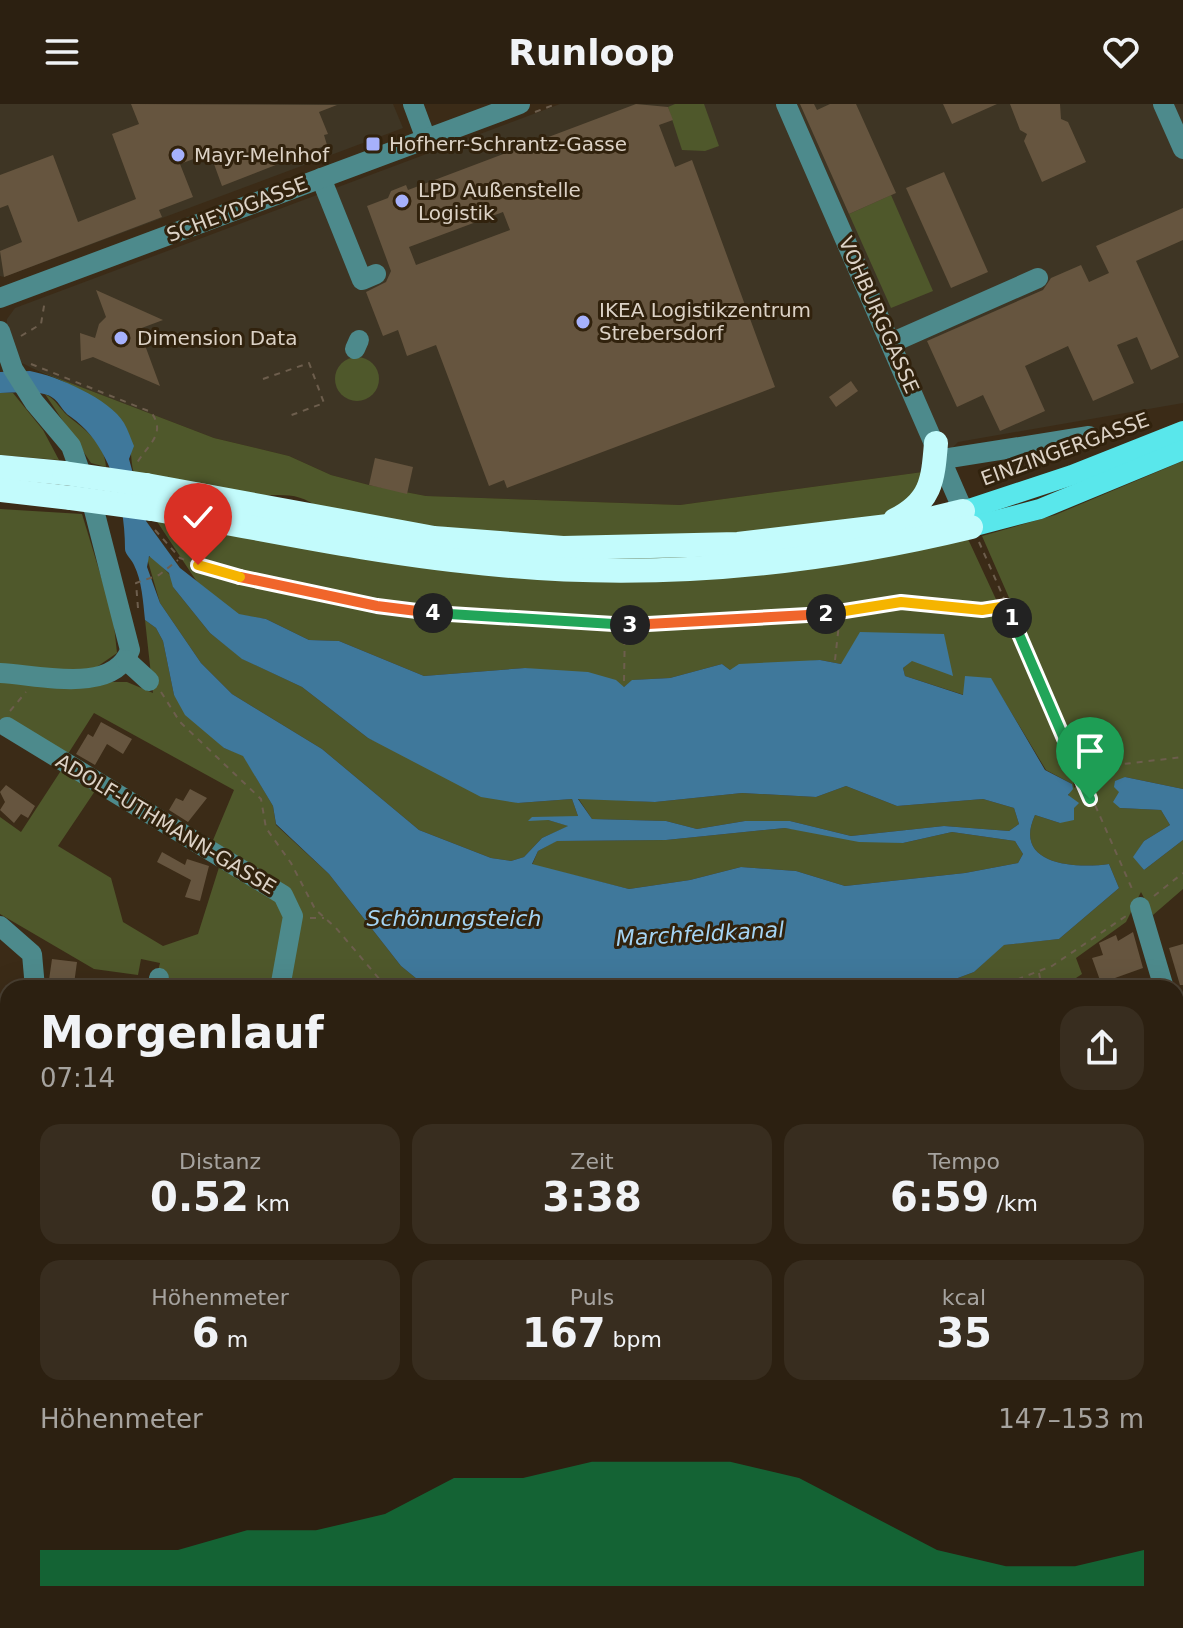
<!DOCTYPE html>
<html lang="de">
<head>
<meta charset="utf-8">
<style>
  body { margin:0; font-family:"DejaVu Sans",sans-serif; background:#382d1f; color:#f1f3f6; height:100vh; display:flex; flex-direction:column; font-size:30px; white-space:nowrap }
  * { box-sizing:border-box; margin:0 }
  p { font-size:26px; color:#a6a39f }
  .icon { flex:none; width:44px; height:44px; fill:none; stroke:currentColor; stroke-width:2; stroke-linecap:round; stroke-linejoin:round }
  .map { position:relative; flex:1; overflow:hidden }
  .sheet { position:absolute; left:0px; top:876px; width:1184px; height:648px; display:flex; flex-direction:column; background:#2c2011; border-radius:24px 24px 0 0; box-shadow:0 8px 32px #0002,0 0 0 2px #483e31 }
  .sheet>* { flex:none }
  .pin { position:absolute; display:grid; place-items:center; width:68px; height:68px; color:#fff; margin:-82px -34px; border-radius:50% 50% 50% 0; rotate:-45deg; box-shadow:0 0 8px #0007 }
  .pin .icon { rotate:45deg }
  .km { position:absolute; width:40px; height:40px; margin:-20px; border-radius:50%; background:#222; color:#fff; font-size:22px; line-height:40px; text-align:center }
  .round { display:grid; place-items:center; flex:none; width:84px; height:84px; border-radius:24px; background:#382d1f }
  .head { display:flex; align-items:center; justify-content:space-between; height:136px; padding:0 40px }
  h1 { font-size:44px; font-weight:700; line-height:60px }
  .metrics { display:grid; grid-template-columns:repeat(3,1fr); gap:12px; height:136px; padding:8px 40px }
  .metrics div { display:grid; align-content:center; border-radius:20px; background:#382d1f; text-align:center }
  .metrics b { font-size:40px; font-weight:700 }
  .metrics small { font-size:22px; font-weight:400 }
  .metrics p { font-size:22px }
  .chart { height:224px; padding:16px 40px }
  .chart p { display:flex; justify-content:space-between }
  .chart svg { width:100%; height:144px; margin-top:8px; fill:#0b8043; opacity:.7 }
  header { display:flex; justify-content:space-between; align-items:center; height:104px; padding:0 40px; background:#2c2011; font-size:36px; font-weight:700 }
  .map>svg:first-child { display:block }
  .industrial { fill:#3e3524 }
  .green { fill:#4f582b }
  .water { fill:#3f789b; fill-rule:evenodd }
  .building { fill:#66553f; fill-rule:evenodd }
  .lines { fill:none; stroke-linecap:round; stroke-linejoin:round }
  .path { stroke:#6d5e4d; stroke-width:2; stroke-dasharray:6 6; stroke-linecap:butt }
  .minor { stroke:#4d8a8c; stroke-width:20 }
  .major { stroke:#59e7eb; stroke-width:20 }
  .highway { stroke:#c3fbfc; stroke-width:24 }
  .highway-bridge { stroke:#c3fbfc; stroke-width:24 }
  .split-1-casing { stroke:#fff; stroke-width:16 }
  .split-2-casing { stroke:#fff; stroke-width:16 }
  .split-3-casing { stroke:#fff; stroke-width:16 }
  .split-4-casing { stroke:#fff; stroke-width:16 }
  .split-5-casing { stroke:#fff; stroke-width:16 }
  .split-6-casing { stroke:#fff; stroke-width:16 }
  .split-1 { stroke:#22a559; stroke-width:10 }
  .split-2 { stroke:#f5b400; stroke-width:10 }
  .split-3 { stroke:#f0652b; stroke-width:10 }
  .split-4 { stroke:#22a559; stroke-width:10 }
  .split-5 { stroke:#f0652b; stroke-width:10 }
  .split-6 { stroke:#f5b400; stroke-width:10 }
  .poi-dot { fill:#a6b1fc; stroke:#31220d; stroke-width:3 }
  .labels { text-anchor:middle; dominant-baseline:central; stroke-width:6; stroke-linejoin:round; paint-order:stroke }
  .poi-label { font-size:20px; fill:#dcd2c6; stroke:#31220d; text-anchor:start }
  .street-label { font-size:20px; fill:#dcd2c6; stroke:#31220d }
  .water-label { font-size:22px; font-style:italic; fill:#a4d4f4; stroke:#31220d }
</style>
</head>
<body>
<header><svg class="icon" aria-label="menu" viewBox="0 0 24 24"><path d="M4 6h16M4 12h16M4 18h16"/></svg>Runloop<svg class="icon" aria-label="heart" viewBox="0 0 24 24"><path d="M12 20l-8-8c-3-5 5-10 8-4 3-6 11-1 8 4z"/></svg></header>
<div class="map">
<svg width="1183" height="1524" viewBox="0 0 1183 1524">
  <rect width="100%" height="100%" fill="#3b2b17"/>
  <!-- industrial -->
  <g class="industrial">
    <path d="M0,0H393L403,24L4,173L0,172Z"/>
    <path d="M560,0H1183V299L958,338L930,367L680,401L426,392L369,381L331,371L289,352L214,334L34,265L22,259L7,231V215L15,204Z"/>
  </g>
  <!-- green -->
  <g class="green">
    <path d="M675,0H704L719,42L705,47L682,46L668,3Z"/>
    <path d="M891,91L933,187L891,204L849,110Z"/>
    <circle cx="357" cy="275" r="22"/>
    <path d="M34,265L214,334L289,352L331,371L369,381L426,392L680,401L930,367L903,407C709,448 513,439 319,405C298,384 269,393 243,392C208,390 169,376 134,369C131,360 132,353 130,345C120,300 72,280 34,265Z"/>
    <path d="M0,289H13L43,326L59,356L0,351Z"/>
    <path d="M45,290C57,296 58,303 68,312C84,325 105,339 106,363L91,359Z"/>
    <path d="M1183,357V685L1125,673L1119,688L1120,704L1161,706L1170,721L1144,737L1134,753L1144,766L1183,736V785L1153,811L1141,788L1126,818L1076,854L1082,870L1061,884H931L974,868L1003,841L1059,835L1119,784L1109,760C1075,765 1012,761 1035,711L1060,719L1072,680L1046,666L991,575L964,591L905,572L903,564L943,530L841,560L820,556L730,566L722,560L670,574L633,576L624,583L525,564L424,572L339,537L309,536L266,515L239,511L197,478L156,416L371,456L968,435L1070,655L1074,684L1087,672L982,432L1055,411Z"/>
    <path d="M0,405L82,410L113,512L117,549L88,569L0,563Z"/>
    <path d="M152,452L173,474V483L210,529L243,555L302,583L368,634L518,699L572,695L578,712L548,716L569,722L542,734L524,753L511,757L491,754L419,726L322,645L232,590L201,559L160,499L147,454Z"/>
    <path d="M145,516L156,524L163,537L174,591L224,644L243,651L273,702L276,721L329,770L401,862L428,884H210L157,871L160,859L141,855L138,871L94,865L0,810V713L21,728L62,665L97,684L58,742L111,774L123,818L163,842L198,830L221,757L211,741L234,686L94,609L66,653L0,615V578H127L153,589Z"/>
    <path d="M846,682L897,702L983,695L1014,704L1019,720L1009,727L944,722L851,732L790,717H745L697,725L666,717L592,715L578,694L655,698L742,689L816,693Z"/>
    <path d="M785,724L903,739L952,728L1015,737L1023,750L1018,759L965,769L845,782L796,767L741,763L690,776L629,785L532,761L538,747L556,737L666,736Z"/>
  </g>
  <!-- water -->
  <g class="water">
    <path d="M30,267C57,272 110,295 124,319C128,326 131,335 134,342L129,355L146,417L180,464L239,510L266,515L309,536L339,537L424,572L525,564L588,568L616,576L624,583L632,576L670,574L722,560L730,566L739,560L820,556L841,560L860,528L944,530L953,572L912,557L903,564L905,572L963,591L965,572L991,574L1045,666L1072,680L1073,685L1068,691L1079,699L1074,704V716L1060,719L1035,711C1012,761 1075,765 1109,760L1119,784L1059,835L1004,841L974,868L931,884H428L401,862L329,770L276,720L273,702L243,652L224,644L185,611L174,591L163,537L156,524L145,516C143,498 142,477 134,461C132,456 125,450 125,445C125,399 111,341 71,313C60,306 59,293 44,290C30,287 14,289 0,289V268ZM149,452L169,469L173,483L210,529L242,555L302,583L368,634L481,693L518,699L572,695L578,712L532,713L528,717L548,716L568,722L542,734L524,753L511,757L491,754L419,726L322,645L232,590L201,559L160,499L147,463ZM846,682L897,702L983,695L1014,704L1019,720L1009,727L944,722L851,732L790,717H745L697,725L666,717L592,715L578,695L655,698L742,689L816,693ZM785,724L859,738L903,739L952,728L1015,737L1023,750L1018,759L965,769L845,782L796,767L741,763L690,776L629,785L532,760L538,747L557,737L666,736Z"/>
    <path d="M1125,673L1183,685V736L1144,766L1133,753L1144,737L1170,721L1161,706L1120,704L1113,698L1119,688L1114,683L1115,677Z"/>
  </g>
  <!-- building -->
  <g class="building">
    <path d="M131,0L337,1L319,8L328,30L324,31L327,41L222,82L210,49L180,60L193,93L159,106L162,113L4,173L0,147L22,138L8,101L0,104V71L53,51L78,118L136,95L112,30L139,20Z"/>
    <path d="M636,0L668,3L673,16L659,21L675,63L692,56L775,283L507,384L504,376L489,382L436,241L407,252L398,226L383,232L366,188L386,178L391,167L367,102L388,94L391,87L406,81L408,86ZM503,108L510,126L416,161L409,143Z"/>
    <path d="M800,0H814L817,6L830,0H856L896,89L849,110Z"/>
    <path d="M943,0H997L952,20Z"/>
    <path d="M1010,0H1060L1061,15L1068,18L1086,58L1042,78L1024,37L1027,30L1020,26Z"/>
    <path d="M944,68L988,168L951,184L906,84Z"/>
    <path d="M1183,104V136L1136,157L1179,253L1151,266L1137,233L1117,241L1134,279L1093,297L1068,242L1025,262L1045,307L1000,327L983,291L957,303L927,237L1043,186L1051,174L1081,161L1089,178L1109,169L1096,142Z"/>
    <path d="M96,186L163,216L139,225L160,282L93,253L81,257L80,229L95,234L99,220L106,213Z"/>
    <path d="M851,277L858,287L836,303L829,293Z"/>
    <path d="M375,354L413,363L407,390L369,381Z"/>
    <path d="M101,618L132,635L123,650L107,640L95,661L76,650L88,630L93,633Z"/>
    <path d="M6,681L35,702L28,714L21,710L14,719L0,706L5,698L0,688Z"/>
    <path d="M190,685L207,694L188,718L169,706L176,694L183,697Z"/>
    <path d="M162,748L185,761L187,755L209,762L200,797L185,793L191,776L157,758Z"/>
    <path d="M1133,828L1143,864L1101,879L1092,854L1103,851L1099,839L1116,831L1118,837Z"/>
    <path d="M1183,840V881H1180L1169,844Z"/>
    <path d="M52,855L77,858L74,880L49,876Z"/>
  </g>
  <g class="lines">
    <!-- path -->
    <g class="path">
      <path d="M535,8L556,0"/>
      <path d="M21,232L41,220L45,196"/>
      <path d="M31,260L151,308C167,330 148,340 137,359"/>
      <path d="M263,275L309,259L324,299L289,312"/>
      <path d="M984,367L988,380"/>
      <path d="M155,426L180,454L198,461L293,486L416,508L633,521L791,509L840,510L901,498L982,506L1007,502"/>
      <path d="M979,438L1133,787"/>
      <path d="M138,504L136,479L159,471L178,456"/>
      <path d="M835,556L840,511"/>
      <path d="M624,577L625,522"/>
      <path d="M161,588L180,618L261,695L266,724L291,759L315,805L336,824L387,884"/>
      <path d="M10,607L26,588"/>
      <path d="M1077,657L1115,661L1183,653"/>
      <path d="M1154,792L1183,769"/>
      <path d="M310,814H324"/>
      <path d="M1039,869L1042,884"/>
      <path d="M995,884L1052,862L1126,812"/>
      <path d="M7,993H8"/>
      <path d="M3,1024L8,1025"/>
    </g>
    <!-- minor -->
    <g class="minor">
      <path d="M413,0L426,35"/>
      <path d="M786,0L969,420"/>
      <path d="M1163,0L1183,45"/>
      <path d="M321,74L362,176L376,170"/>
      <path d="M0,194L520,0"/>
      <path d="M0,227L13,265L34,298L71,342L94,406L130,546C114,591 39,571 0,569"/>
      <path d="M891,239L1038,174"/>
      <path d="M355,245L359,236"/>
      <path d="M943,355L1089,332"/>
      <path d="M126,556L149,577"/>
      <path d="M7,623L283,791L293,812L280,884"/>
      <path d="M1140,803L1164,884"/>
      <path d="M0,822L32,850L35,884"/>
      <path d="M158,884L159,874"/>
      <path d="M1176,925L1183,949"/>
      <path d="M1,1151L8,1098"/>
      <path d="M1176,1219L1183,1220"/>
      <path d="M0,1262L8,1277"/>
      <path d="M1176,1325L1183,1326"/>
      <path d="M138,1516L143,1524"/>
      <path d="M312,1516L316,1524"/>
      <path d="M512,1516L516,1524"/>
      <path d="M743,1516L747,1524"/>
      <path d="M1051,1516L1054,1524"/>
    </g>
    <!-- major -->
    <g class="major">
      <path d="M963,407L1072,371L1183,327"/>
      <path d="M971,423L1040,405L1183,346"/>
    </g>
    <!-- highway -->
    <g class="highway">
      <path d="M0,363L64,369"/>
      <path d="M146,381L434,434L563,444L738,440L913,419L963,407"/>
      <path d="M0,386L71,394"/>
      <path d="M152,405C268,426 383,451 500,461C657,476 818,460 971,423"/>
      <path d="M895,416C931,398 933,377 936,339"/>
      <path d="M0,1414L8,1429"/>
      <path d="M0,1475L8,1490"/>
      <path d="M22,1516L26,1524"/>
      <path d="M55,1516L59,1524"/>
    </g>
    <!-- highway-bridge -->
    <g class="highway-bridge">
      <path d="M64,369L146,381"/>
      <path d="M71,394L152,405"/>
    </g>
  </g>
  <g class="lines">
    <defs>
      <path id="split-1" d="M1012,514L1090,695"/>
      <path id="split-2" d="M826,510L901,498L982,506L1007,502L1012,514"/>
      <path id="split-3" d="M630,521L826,510"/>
      <path id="split-4" d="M433,509L630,521"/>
      <path id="split-5" d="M240,473L377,502L433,509"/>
      <path id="split-6" d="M198,461L240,473"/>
    </defs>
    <!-- split-1 casing -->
    <use href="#split-1" class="split-1-casing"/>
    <!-- split-2 casing -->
    <use href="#split-2" class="split-2-casing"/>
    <!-- split-3 casing -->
    <use href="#split-3" class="split-3-casing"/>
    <!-- split-4 casing -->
    <use href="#split-4" class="split-4-casing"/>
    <!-- split-5 casing -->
    <use href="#split-5" class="split-5-casing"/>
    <!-- split-6 casing -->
    <use href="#split-6" class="split-6-casing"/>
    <!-- split-1 -->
    <use href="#split-1" class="split-1"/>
    <!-- split-2 -->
    <use href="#split-2" class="split-2"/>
    <!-- split-3 -->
    <use href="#split-3" class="split-3"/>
    <!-- split-4 -->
    <use href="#split-4" class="split-4"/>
    <!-- split-5 -->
    <use href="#split-5" class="split-5"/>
    <!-- split-6 -->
    <use href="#split-6" class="split-6"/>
  </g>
  <!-- markers -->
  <g class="poi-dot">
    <rect x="365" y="32" width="16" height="16" rx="4"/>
    <circle cx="178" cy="51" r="8"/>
    <circle cx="402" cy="97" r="8"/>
    <circle cx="583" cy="218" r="8"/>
    <circle cx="121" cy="234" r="8"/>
  </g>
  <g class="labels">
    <!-- poi labels -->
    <g class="poi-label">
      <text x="389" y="40">Hofherr-Schrantz-Gasse</text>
      <text x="194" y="51">Mayr-Melnhof</text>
      <text x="418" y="86">LPD Außenstelle<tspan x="418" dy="23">Logistik</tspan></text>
      <text x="599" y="206">IKEA Logistikzentrum<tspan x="599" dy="23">Strebersdorf</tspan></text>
      <text x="137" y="234">Dimension Data</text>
    </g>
    <!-- street labels -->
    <g class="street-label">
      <text transform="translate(237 105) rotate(-21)">SCHEYDGASSE</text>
      <text transform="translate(879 211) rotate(66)">VOHBURGGASSE</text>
      <text transform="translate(1065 345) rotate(-20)">EINZINGERGASSE</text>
      <text transform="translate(166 720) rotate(31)">ADOLF-UTHMANN-GASSE</text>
    </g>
    <!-- water labels -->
    <g class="water-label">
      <text x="454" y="814">Schönungsteich</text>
      <text transform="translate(700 830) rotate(-3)">Marchfeldkanal</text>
    </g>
  </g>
</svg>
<div class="pin" style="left:1090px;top:695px;background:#1e9e55"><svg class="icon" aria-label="arrive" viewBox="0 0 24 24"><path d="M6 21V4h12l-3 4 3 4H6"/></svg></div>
<div class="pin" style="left:198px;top:461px;background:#d93025"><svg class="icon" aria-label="check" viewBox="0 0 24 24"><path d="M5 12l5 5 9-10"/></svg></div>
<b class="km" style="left:1012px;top:514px">1</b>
<b class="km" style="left:826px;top:510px">2</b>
<b class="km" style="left:630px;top:521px">3</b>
<b class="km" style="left:433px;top:509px">4</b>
<section class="sheet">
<div class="head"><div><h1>Morgenlauf</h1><p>07:14</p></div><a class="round"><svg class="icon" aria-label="share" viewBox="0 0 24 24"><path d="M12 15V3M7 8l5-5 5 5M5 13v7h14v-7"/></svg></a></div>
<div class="metrics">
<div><p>Distanz</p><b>0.52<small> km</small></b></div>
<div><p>Zeit</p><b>3:38</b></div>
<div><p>Tempo</p><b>6:59<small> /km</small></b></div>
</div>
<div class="metrics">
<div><p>Höhenmeter</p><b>6<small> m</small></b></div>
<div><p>Puls</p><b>167<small> bpm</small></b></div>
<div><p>kcal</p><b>35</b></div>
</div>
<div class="chart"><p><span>Höhenmeter</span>147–153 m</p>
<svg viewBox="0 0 160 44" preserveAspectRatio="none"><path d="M0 44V33L10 33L20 33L30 27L40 27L50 22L60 11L70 11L80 6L90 6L100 6L110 11L120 22L130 33L140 38L150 38L160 33V44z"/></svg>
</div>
</section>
</div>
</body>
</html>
